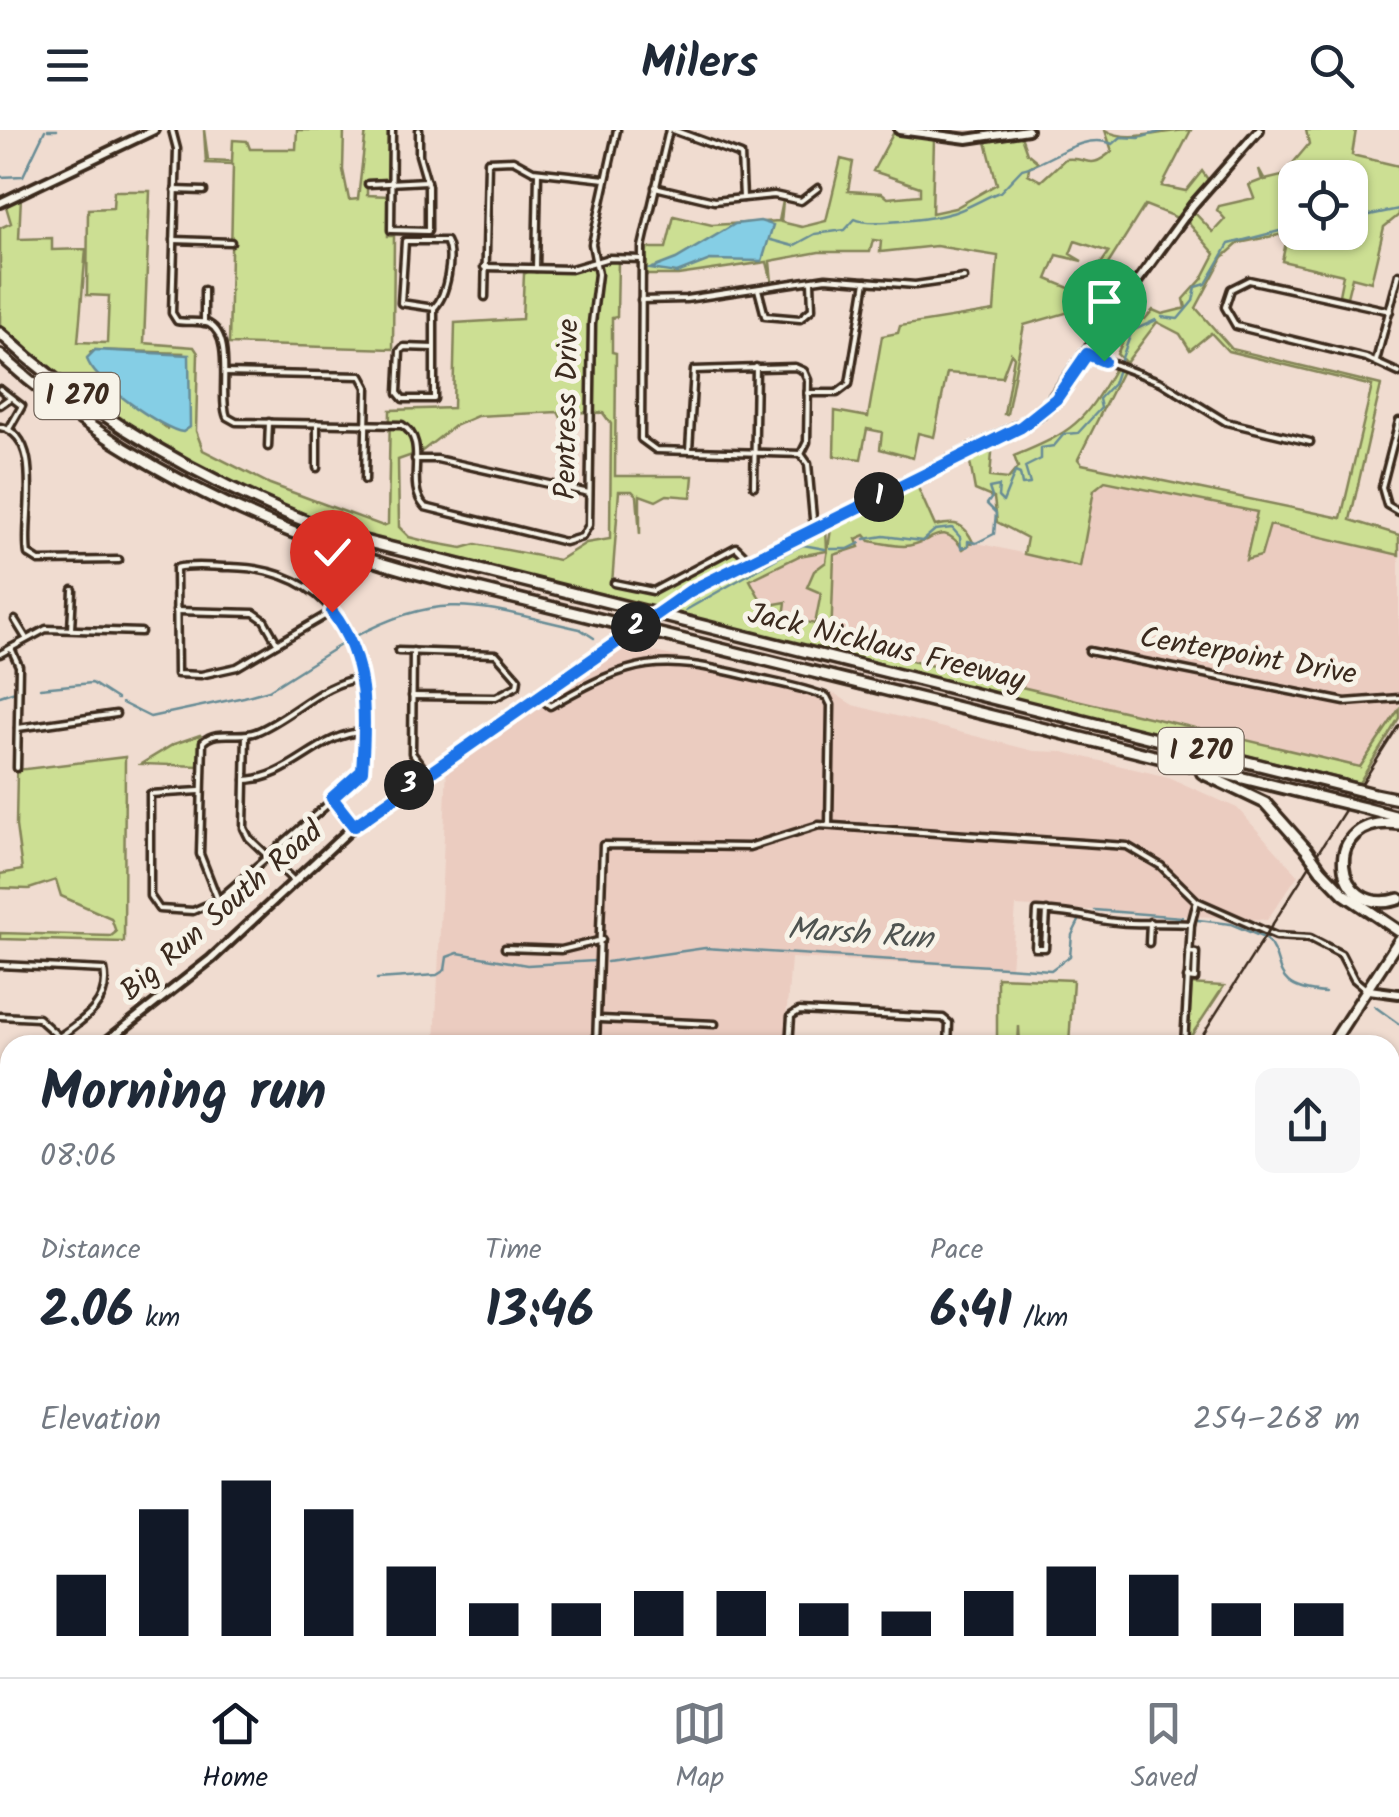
<!DOCTYPE html>
<html lang="en">
<head>
<meta charset="utf-8">
<style>
  body { margin:0; font-family:Kalam,sans-serif; background:#f6f6f7; color:#1f2937; height:100vh; display:flex; flex-direction:column; font-size:38px; white-space:nowrap }
  * { box-sizing:border-box; margin:0 }
  p { font-size:32px; color:#747a83 }
  .icon { flex:none; width:55px; height:55px; fill:none; stroke:currentColor; stroke-width:2; stroke-linecap:round; stroke-linejoin:round }
  .map { position:relative; flex:1; overflow:hidden }
  .panel { position:absolute; left:0px; top:905px; width:1400px; height:642px; display:flex; flex-direction:column; background:#fff; border-radius:30px 30px 0 0; box-shadow:0 2px 8px #0004 }
  .panel>* { flex:none }
  .buttons { position:absolute; left:1278px; top:30px; display:grid; gap:20px }
  .buttons a { display:grid; place-items:center; width:90px; height:90px; border-radius:20px; background:#fff; box-shadow:0 2px 8px #0004; font-size:50px }
  .pin { position:absolute; display:grid; place-items:center; width:85px; height:85px; color:#fff; margin:-102px -42px; border-radius:50% 50% 50% 0; rotate:-45deg; box-shadow:0 0 10px #0007 }
  .pin .icon { rotate:45deg }
  .km { position:absolute; width:50px; height:50px; margin:-25px; border-radius:50%; background:#222; color:#fff; font-size:28px; line-height:50px; text-align:center }
  .round { display:grid; place-items:center; flex:none; width:105px; height:105px; border-radius:20px; background:#f6f6f7 }
  .summary { display:flex; align-items:center; justify-content:space-between; height:170px; padding:0 40px }
  h1 { font-size:55px; font-weight:700; line-height:75px }
  .figures { display:grid; grid-template-columns:repeat(3,1fr); gap:15px; height:170px; padding:10px 40px }
  .figures div { display:grid; align-content:center }
  .figures b { font-size:50px; font-weight:700 }
  .figures small { font-size:28px; font-weight:400 }
  .figures p { font-size:28px }
  .chart { height:280px; padding:20px 40px }
  .chart p { display:flex; justify-content:space-between }
  .chart svg { width:100%; height:180px; margin-top:10px; stroke:#111827; stroke-width:6 }
  header { display:flex; justify-content:space-between; align-items:center; height:130px; padding:0 40px; background:#fff; font-size:45px; font-weight:700 }
  .tab-bar { display:flex; justify-content:space-around; align-items:center; height:140px; border-top:2px solid #e0e1e3; background:#fff; font-size:28px; color:#747a83 }
  .tab-bar a { display:grid; justify-items:center; gap:5px }
  .tab-bar .active { color:#111827 }
  .map>svg:first-child { display:block }
  .built { fill:#ebccc0 }
  .green { fill:#ccdf93; stroke:#848458; stroke-width:2.5; fill-rule:evenodd }
  .water { fill:#85cee5; stroke:#678c95; stroke-width:2.5 }
  .lines { fill:none; stroke-linecap:round; stroke-linejoin:round }
  .stream { stroke:#678c95; stroke-width:2.5 }
  .street-casing { stroke:#3b2a1e; stroke-width:11 }
  .secondary-casing { stroke:#3b2a1e; stroke-width:14 }
  .primary-casing { stroke:#3b2a1e; stroke-width:15 }
  .highway-casing { stroke:#3b2a1e; stroke-width:16 }
  .street { stroke:#f7f3e8; stroke-width:4 }
  .secondary { stroke:#f7f3e8; stroke-width:6 }
  .primary { stroke:#f7f3e8; stroke-width:8 }
  .highway { stroke:#f7f3e8; stroke-width:9 }
  .rail { stroke:#3b2a1e; stroke-width:2.5 }
  .secondary-bridge-casing { stroke:#3b2a1e; stroke-width:14; stroke-linecap:butt }
  .highway-bridge-casing { stroke:#3b2a1e; stroke-width:16; stroke-linecap:butt }
  .secondary-bridge { stroke:#f7f3e8; stroke-width:6 }
  .highway-bridge { stroke:#f7f3e8; stroke-width:9 }
  .route-casing { stroke:#fff; stroke-width:20 }
  .route { stroke:#1a73e8; stroke-width:12 }
  .labels { text-anchor:middle; dominant-baseline:central; stroke-width:10; stroke-linejoin:round; paint-order:stroke }
  .shield { fill:#f7f3e8; stroke:#73665b; stroke-width:2.5 }
  .shield-label { font-size:28px; font-weight:bold; fill:#3b2a1e }
  .street-label { font-size:30px; fill:#3b2a1e; stroke:#f7f3e8 }
  .water-label { font-size:32px; font-style:italic; fill:#4e5350; stroke:#f7f3e8 }
</style>
</head>
<body>
<header><svg class="icon" aria-label="menu" viewBox="0 0 24 24"><path d="M4 6h16M4 12h16M4 18h16"/></svg>Milers<svg class="icon" aria-label="search" viewBox="0 0 24 24"><circle cx="10" cy="10" r="6"/><path d="M15 15l6 6"/></svg></header>
<div class="map">
<svg width="1399" height="1547" viewBox="0 0 1399 1547">
  <rect width="100%" height="100%" fill="#f0dcd0"/>
  <filter id="ink" filterUnits="userSpaceOnUse"><feTurbulence type="fractalNoise" baseFrequency=".01" numOctaves="2"/><feDisplacementMap in="SourceGraphic" scale="20" xChannelSelector="R" yChannelSelector="G"/><feConvolveMatrix kernelMatrix="1 2 1 2 8 2 1 2 1" color-interpolation-filters="sRGB"/></filter>
  <g filter="url(#ink)">
    <!-- built -->
    <g class="built">
      <path d="M1105,351L1257,382L1247,429L1261,425L1269,394L1399,425V579L1360,637L831,512L834,425L859,416L856,409L865,404L917,413L944,403L967,419L973,412L1079,436L1094,359Z"/>
      <path d="M830,422L807,457L821,462L816,494L784,487L785,473L764,476L750,450L799,426Z"/>
      <path d="M621,514L835,564L853,575L1034,621L1063,622L1168,647L1237,678L1298,745L1267,790L1016,776L1011,838L791,828L784,915H435L447,635Z"/>
      <path d="M1390,1510H1399V1547H1260L1264,1538H1390Z"/>
    </g>
    <!-- green -->
    <g class="green">
      <path d="M204,0L208,30L232,31L233,10L247,11L250,19H296L297,0H344L343,40L349,70L358,69L366,0H391L390,50H367V65L389,66L388,106H394L393,219L229,214L233,34L206,33Z"/>
      <path d="M1105,0C1128,14 1163,0 1191,0L1162,56L1186,61L1202,41L1209,51L1180,89L1145,75L1090,163L1073,181L1024,195L1007,284H1004L1014,227L1011,223L1002,247L947,243L934,307L918,303L913,328L880,319L882,302L867,299L861,329L834,326L835,281L868,287L882,206L898,203L900,196L994,181L998,126L936,116L880,122L881,111L873,110L870,122H819L770,131L772,152L767,132L678,145H646L647,118H666L674,86L712,95L779,91L783,71L781,92L802,97L826,91L841,29L853,32L848,61L882,63L888,68L920,65V57L873,41L894,2L934,9L932,83L955,78L997,54L986,12L1021,6L1027,23L1038,32L1029,37L1028,44L1041,51L1065,29C1090,26 1088,42 1112,21ZM1075,111L1109,122L1081,163L1047,149L1057,125L1082,131L1070,124Z"/>
      <path d="M1306,0H1356L1352,25L1399,36V85L1384,97L1371,152L1352,147L1347,167L1339,165L1343,145L1282,131L1288,103L1239,113L1223,127L1196,178L1232,219L1381,255L1350,390L1399,405V425L1270,395L1261,426L1246,430L1257,382L1105,351L1094,360L1080,437L1024,424L1027,408L997,392L994,368L975,360L969,327L988,320L992,323L990,347L1008,349L1018,337L1014,326C1074,301 1083,294 1115,238L1122,241L1078,329L1082,334L1341,388L1372,256L1228,221L1211,203L1190,220L1180,204L1157,192L1126,233L1117,224L1134,188L1145,189L1153,180L1162,184L1186,178L1184,169L1202,149L1215,124L1185,89L1191,79L1213,102L1225,89L1217,80L1219,76L1254,68L1249,55L1262,50L1259,39L1265,50L1282,46L1309,14ZM1295,48H1350V102H1295Z"/>
      <path d="M114,61H150L144,213L194,217L198,223L196,301L203,320L270,354L383,396L388,394L390,280L453,278L455,193L522,189L524,144L530,141H571L618,130L617,187L612,188V222L616,223L615,346H693L691,367L667,365L656,371L640,365V405L637,366L632,361H619L612,454L655,462L727,422L738,418L742,430L655,480C552,455 446,434 345,401C216,360 99,286 0,196V98L11,93L5,73L21,66L19,109L52,108V120L86,119L78,212L107,213L109,166L87,165L88,79L113,78ZM95,220L183,223L167,298L106,254L90,222ZM558,282L567,299L575,282L603,283L611,294L610,409L586,413L559,430L476,414L462,418L429,412L409,407L399,397L398,330L421,322L454,296L477,286Z"/>
      <path d="M915,351L935,396C956,391 964,393 973,412L963,419C940,388 933,415 904,416C893,416 880,413 870,411L865,405L856,409L859,417L834,425L831,512L1360,637L1399,579V588L1359,653L664,482L826,396L827,421L799,426L750,450L764,476L786,472L784,487L815,494L821,463L807,457L814,441L826,432L832,392Z"/>
      <path d="M200,605L204,610L200,636L141,634L174,614Z"/>
      <path d="M125,627L124,812L0,809V803L111,806L116,802L111,788L61,766L56,750L29,759L0,758V744L22,740L16,696L17,640Z"/>
      <path d="M997,847L1073,850L1069,915H1020L1019,896L1018,915H997Z"/>
      <path d="M1189,854L1224,856L1187,912Z"/>
    </g>
    <!-- water -->
    <g class="water">
      <path d="M760,91L773,95L762,131L710,130L677,143L650,139L676,129L735,94Z"/>
      <path d="M95,220L189,225L190,297L183,302C163,300 90,249 87,228Z"/>
    </g>
    <g class="lines">
      <!-- stream -->
      <g class="stream">
        <path d="M48,0H57"/>
        <path d="M0,47L23,46L45,0"/>
        <path d="M1350,89L1399,79"/>
        <path d="M771,110L793,116L815,104L845,100L855,89C868,97 934,88 948,84C967,80 988,65 1000,62L1022,39C1047,34 1082,1 1113,14L1121,7L1139,8L1166,0"/>
        <path d="M1162,187L1178,189L1193,171L1196,157L1206,154L1229,114L1295,97"/>
        <path d="M1120,233L1132,201L1156,190"/>
        <path d="M865,409L884,406L922,411L935,400L952,398L960,407L961,418L968,416V411L976,413L994,404L996,383L987,374L992,367L989,358L999,356L998,367L1003,372L1015,342L1020,344L1022,355L1030,354L1025,337L1041,329V318L1054,316L1064,304L1078,303L1101,278L1099,269L1113,254L1118,239"/>
        <path d="M831,419H848L860,413"/>
        <path d="M686,480L788,422L803,415L825,419"/>
        <path d="M354,507C446,457 484,478 580,499L594,508"/>
        <path d="M40,558L92,553L117,569"/>
        <path d="M0,566L15,561"/>
        <path d="M122,573L150,587L244,567L269,560L345,512"/>
        <path d="M1094,780L1182,787"/>
        <path d="M1198,790L1231,794L1262,807"/>
        <path d="M1266,809C1288,833 1266,858 1325,863"/>
        <path d="M607,832L705,818L1051,840L1070,826L1072,805L1079,791"/>
        <path d="M377,849L437,845L445,840L447,827L458,823L527,835L595,831"/>
        <path d="M1374,876L1399,894"/>
        <path d="M1390,1080L1399,1069"/>
        <path d="M5,1360L10,1362"/>
        <path d="M652,1538L653,1547"/>
        <path d="M1345,1538L1348,1547"/>
        <path d="M1130,1539L1147,1538"/>
        <path d="M988,1547L992,1543L1069,1546L1117,1541"/>
      </g>
      <defs>
        <g id="street">
          <path d="M172,0L177,19L172,183L177,191C187,193 201,190 209,194C235,208 218,266 227,287L236,292L402,295C431,312 403,354 425,377L565,412L582,407L589,395L592,193L598,144L592,114L617,0"/>
          <path d="M392,0L391,100L428,101"/>
          <path d="M419,0V25L428,56V99"/>
          <path d="M669,0L642,117L641,309L656,320L801,324"/>
          <path d="M673,0L741,25L743,68"/>
          <path d="M368,54L427,51"/>
          <path d="M655,57L714,71L774,65L801,71L818,58"/>
          <path d="M175,60L204,61"/>
          <path d="M174,110L231,112"/>
          <path d="M484,137L571,139L609,128L642,129"/>
          <path d="M536,138L538,43"/>
          <path d="M758,159L765,186L800,189L812,179L811,151"/>
          <path d="M485,167L488,31L513,30L533,41L605,49"/>
          <path d="M641,170L686,169L826,148L915,155L964,148"/>
          <path d="M1390,181L1249,150L1231,159L1225,177L1236,196L1366,228L1399,243"/>
          <path d="M204,193V160"/>
          <path d="M434,218L404,217L400,221L398,263L403,269H434V178C447,165 454,126 446,111H405L401,173L434,178"/>
          <path d="M1087,224L1161,252L1226,292L1310,312"/>
          <path d="M1376,231L1399,144"/>
          <path d="M225,243L361,246L367,257L365,350"/>
          <path d="M0,259L22,276L9,299"/>
          <path d="M807,263H837L849,254L866,151"/>
          <path d="M0,275L10,268"/>
          <path d="M1399,291L1382,357L1387,375L1399,382"/>
          <path d="M0,297C46,306 22,390 28,424L39,431L119,430"/>
          <path d="M268,317L269,292"/>
          <path d="M689,320L694,240L795,237L804,241L808,250L807,312L801,324"/>
          <path d="M801,324L808,334L814,399"/>
          <path d="M415,329H437L589,363"/>
          <path d="M317,338V293"/>
          <path d="M754,356L756,237"/>
          <path d="M614,453L653,461L736,417L749,430"/>
          <path d="M176,481L254,483L264,490L276,511"/>
          <path d="M15,490L26,508"/>
          <path d="M71,499L73,460"/>
          <path d="M11,518L19,536L17,638"/>
          <path d="M398,521L496,524L518,549L517,556L496,567L412,566"/>
          <path d="M413,521L412,623L424,639"/>
          <path d="M1089,521L1345,572L1399,568"/>
          <path d="M0,524L46,499L141,502"/>
          <path d="M537,566L550,576C634,528 658,524 751,547C776,553 803,557 827,567L831,575L829,695"/>
          <path d="M18,598L116,584"/>
          <path d="M246,605L244,698L249,708L293,750"/>
          <path d="M245,650C290,649 319,603 363,602"/>
          <path d="M200,661L150,664V766L159,779L193,781L218,770L359,647C365,630 362,610 363,592C366,502 325,439 230,437C213,437 192,434 176,438L177,544L201,545L237,537L333,481"/>
          <path d="M332,668L354,695"/>
          <path d="M218,770L200,724L203,612C217,598 238,609 256,602C293,587 322,552 362,548"/>
          <path d="M1047,781L1045,818H1035L1037,781C1057,782 1074,784 1092,788C1122,796 1160,792 1191,794"/>
          <path d="M1149,813L1150,792"/>
          <path d="M505,818L561,820L602,810"/>
          <path d="M0,835L104,840C112,878 74,895 48,915"/>
          <path d="M1187,848L1195,849L1196,823L1189,822"/>
          <path d="M0,886L38,888L59,907"/>
          <path d="M600,889L715,894"/>
          <path d="M596,915L603,715L749,717L819,695L1127,716L1161,736L1197,771L1276,806L1310,808L1341,824L1354,849L1366,859"/>
          <path d="M789,915L791,886L799,881L943,888L949,893L948,915"/>
          <path d="M1184,915L1191,794L1197,771"/>
          <path d="M0,952L10,945"/>
          <path d="M1390,1049H1399"/>
          <path d="M1390,1113V1111"/>
          <path d="M1390,1357H1399"/>
          <path d="M1390,1405L1399,1406"/>
          <path d="M263,1538L306,1547"/>
          <path d="M393,1538L403,1547"/>
          <path d="M487,1538L495,1547"/>
          <path d="M544,1538L552,1547"/>
          <path d="M608,1538L613,1547"/>
          <path d="M59,1547L60,1538"/>
          <path d="M109,1547L110,1538"/>
          <path d="M386,1547L393,1538"/>
          <path d="M448,1547L455,1538"/>
          <path d="M1125,1547V1538"/>
        </g>
        <g id="secondary">
          <path d="M899,0L967,9L1028,0"/>
          <path d="M0,73L154,0"/>
          <path d="M674,471L1041,284L1193,75L1259,0"/>
          <path d="M1369,860L1399,864"/>
          <path d="M102,915L211,829L354,696L615,512"/>
          <path d="M0,1013L10,1002"/>
          <path d="M0,1108L5,1156L0,1261"/>
          <path d="M1390,1220H1399"/>
          <path d="M0,1375H10"/>
          <path d="M1390,1502H1399"/>
          <path d="M576,1538L582,1547"/>
          <path d="M1253,1547L1256,1538"/>
        </g>
        <g id="primary">
          <path d="M1331,915L1399,810"/>
          <path d="M946,1547L952,1538"/>
        </g>
        <g id="highway">
          <path d="M0,203C100,295 217,359 344,406L1343,656"/>
          <path d="M0,225C125,337 275,407 437,449L1332,670"/>
          <path d="M1202,643L1265,673L1306,719"/>
          <path d="M1374,664L1399,669"/>
          <path d="M1365,678L1399,687"/>
          <path d="M1399,694C1318,683 1332,790 1399,769"/>
          <path d="M1321,740L1344,764L1399,801"/>
        </g>
      </defs>
      <!-- street casing -->
      <use href="#street" class="street-casing"/>
      <!-- secondary casing -->
      <use href="#secondary" class="secondary-casing"/>
      <!-- primary casing -->
      <use href="#primary" class="primary-casing"/>
      <!-- highway casing -->
      <use href="#highway" class="highway-casing"/>
      <!-- street -->
      <use href="#street" class="street"/>
      <!-- secondary -->
      <use href="#secondary" class="secondary"/>
      <!-- primary -->
      <use href="#primary" class="primary"/>
      <!-- highway -->
      <use href="#highway" class="highway"/>
      <!-- rail -->
      <g class="rail">
        <path d="M1196,915L1399,595"/>
        <path d="M797,1547L803,1538"/>
      </g>
      <defs>
        <path id="secondary-bridge" d="M615,512L674,471"/>
        <g id="highway-bridge">
          <path d="M1343,656L1374,664"/>
          <path d="M1332,670L1365,678"/>
          <path d="M1306,719L1321,740"/>
        </g>
      </defs>
      <!-- secondary-bridge casing -->
      <use href="#secondary-bridge" class="secondary-bridge-casing"/>
      <!-- highway-bridge casing -->
      <use href="#highway-bridge" class="highway-bridge-casing"/>
      <!-- secondary-bridge -->
      <use href="#secondary-bridge" class="secondary-bridge"/>
      <!-- highway-bridge -->
      <use href="#highway-bridge" class="highway-bridge"/>
    </g>
  </g>
  <g class="lines" filter="url(#ink)">
    <defs>
      <path id="route" d="M332,482C368,528 366,586 362,641L332,668L354,696L690,461L1021,297L1056,269L1087,224L1104,231"/>
    </defs>
    <!-- route casing -->
    <use href="#route" class="route-casing"/>
    <!-- route -->
    <use href="#route" class="route"/>
  </g>
  <g class="labels">
    <!-- shield labels -->
    <g class="shield">
      <rect x="34.5" y="243" width="85" height="46" rx="8"/>
      <rect x="1158.5" y="598" width="85" height="46" rx="8"/>
    </g>
    <g class="shield-label">
      <text x="77" y="266">I 270</text>
      <text x="1201" y="621">I 270</text>
    </g>
    <!-- street labels -->
    <g class="street-label">
      <text transform="translate(568 279) rotate(-89)">Pentress Drive</text>
      <text transform="translate(886 518) rotate(14)">Jack Nicklaus Freeway</text>
      <text transform="translate(1248 527) rotate(10)">Centerpoint Drive</text>
      <text transform="translate(222 782) rotate(-41)">Big Run South Road</text>
    </g>
    <!-- water labels -->
    <g class="water-label">
      <text transform="translate(860 805) rotate(4)">Marsh Run</text>
    </g>
  </g>
</svg>
<div class="buttons">
<a><svg class="icon" aria-label="locate" viewBox="0 0 24 24"><circle cx="12" cy="12" r="6"/><path d="M12 2v4M12 18v4M2 12h4M18 12h4"/></svg></a>
</div>
<div class="pin" style="left:1104px;top:231px;background:#1e9e55"><svg class="icon" aria-label="arrive" viewBox="0 0 24 24"><path d="M6 21V4h12l-3 4 3 4H6"/></svg></div>
<div class="pin" style="left:332px;top:482px;background:#d93025"><svg class="icon" aria-label="check" viewBox="0 0 24 24"><path d="M5 12l5 5 9-10"/></svg></div>
<b class="km" style="left:879px;top:367px">1</b>
<b class="km" style="left:636px;top:497px">2</b>
<b class="km" style="left:409px;top:655px">3</b>
<section class="panel">
<div class="summary"><div><h1>Morning run</h1><p>08:06</p></div><a class="round"><svg class="icon" aria-label="share" viewBox="0 0 24 24"><path d="M12 15V3M7 8l5-5 5 5M5 13v7h14v-7"/></svg></a></div>
<div class="figures">
<div><p>Distance</p><b>2.06<small> km</small></b></div>
<div><p>Time</p><b>13:46</b></div>
<div><p>Pace</p><b>6:41<small> /km</small></b></div>
</div>
<div class="chart"><p><span>Elevation</span>254–268 m</p>
<svg viewBox="0 0 160 44" preserveAspectRatio="none"><path d="M5 44V29M15 44V13M25 44V6M35 44V13M45 44V27M55 44V36M65 44V36M75 44V33M85 44V33M95 44V36M105 44V38M115 44V33M125 44V27M135 44V29M145 44V36M155 44V36"/></svg>
</div>
</section>
</div>
<nav class="tab-bar">
<a class="active"><svg class="icon" aria-label="home" viewBox="0 0 24 24"><path d="M3 11l9-7 9 7M6 9v11h12V9"/></svg>Home</a>
<a><svg class="icon" aria-label="map" viewBox="0 0 24 24"><path d="M3 6l6-2 6 2 6-2v14l-6 2-6-2-6 2zM9 4v14M15 6v14"/></svg>Map</a>
<a><svg class="icon" aria-label="saved" viewBox="0 0 24 24"><path d="M7 4h10v16l-5-4-5 4z"/></svg>Saved</a>
</nav>
</body>
</html>
